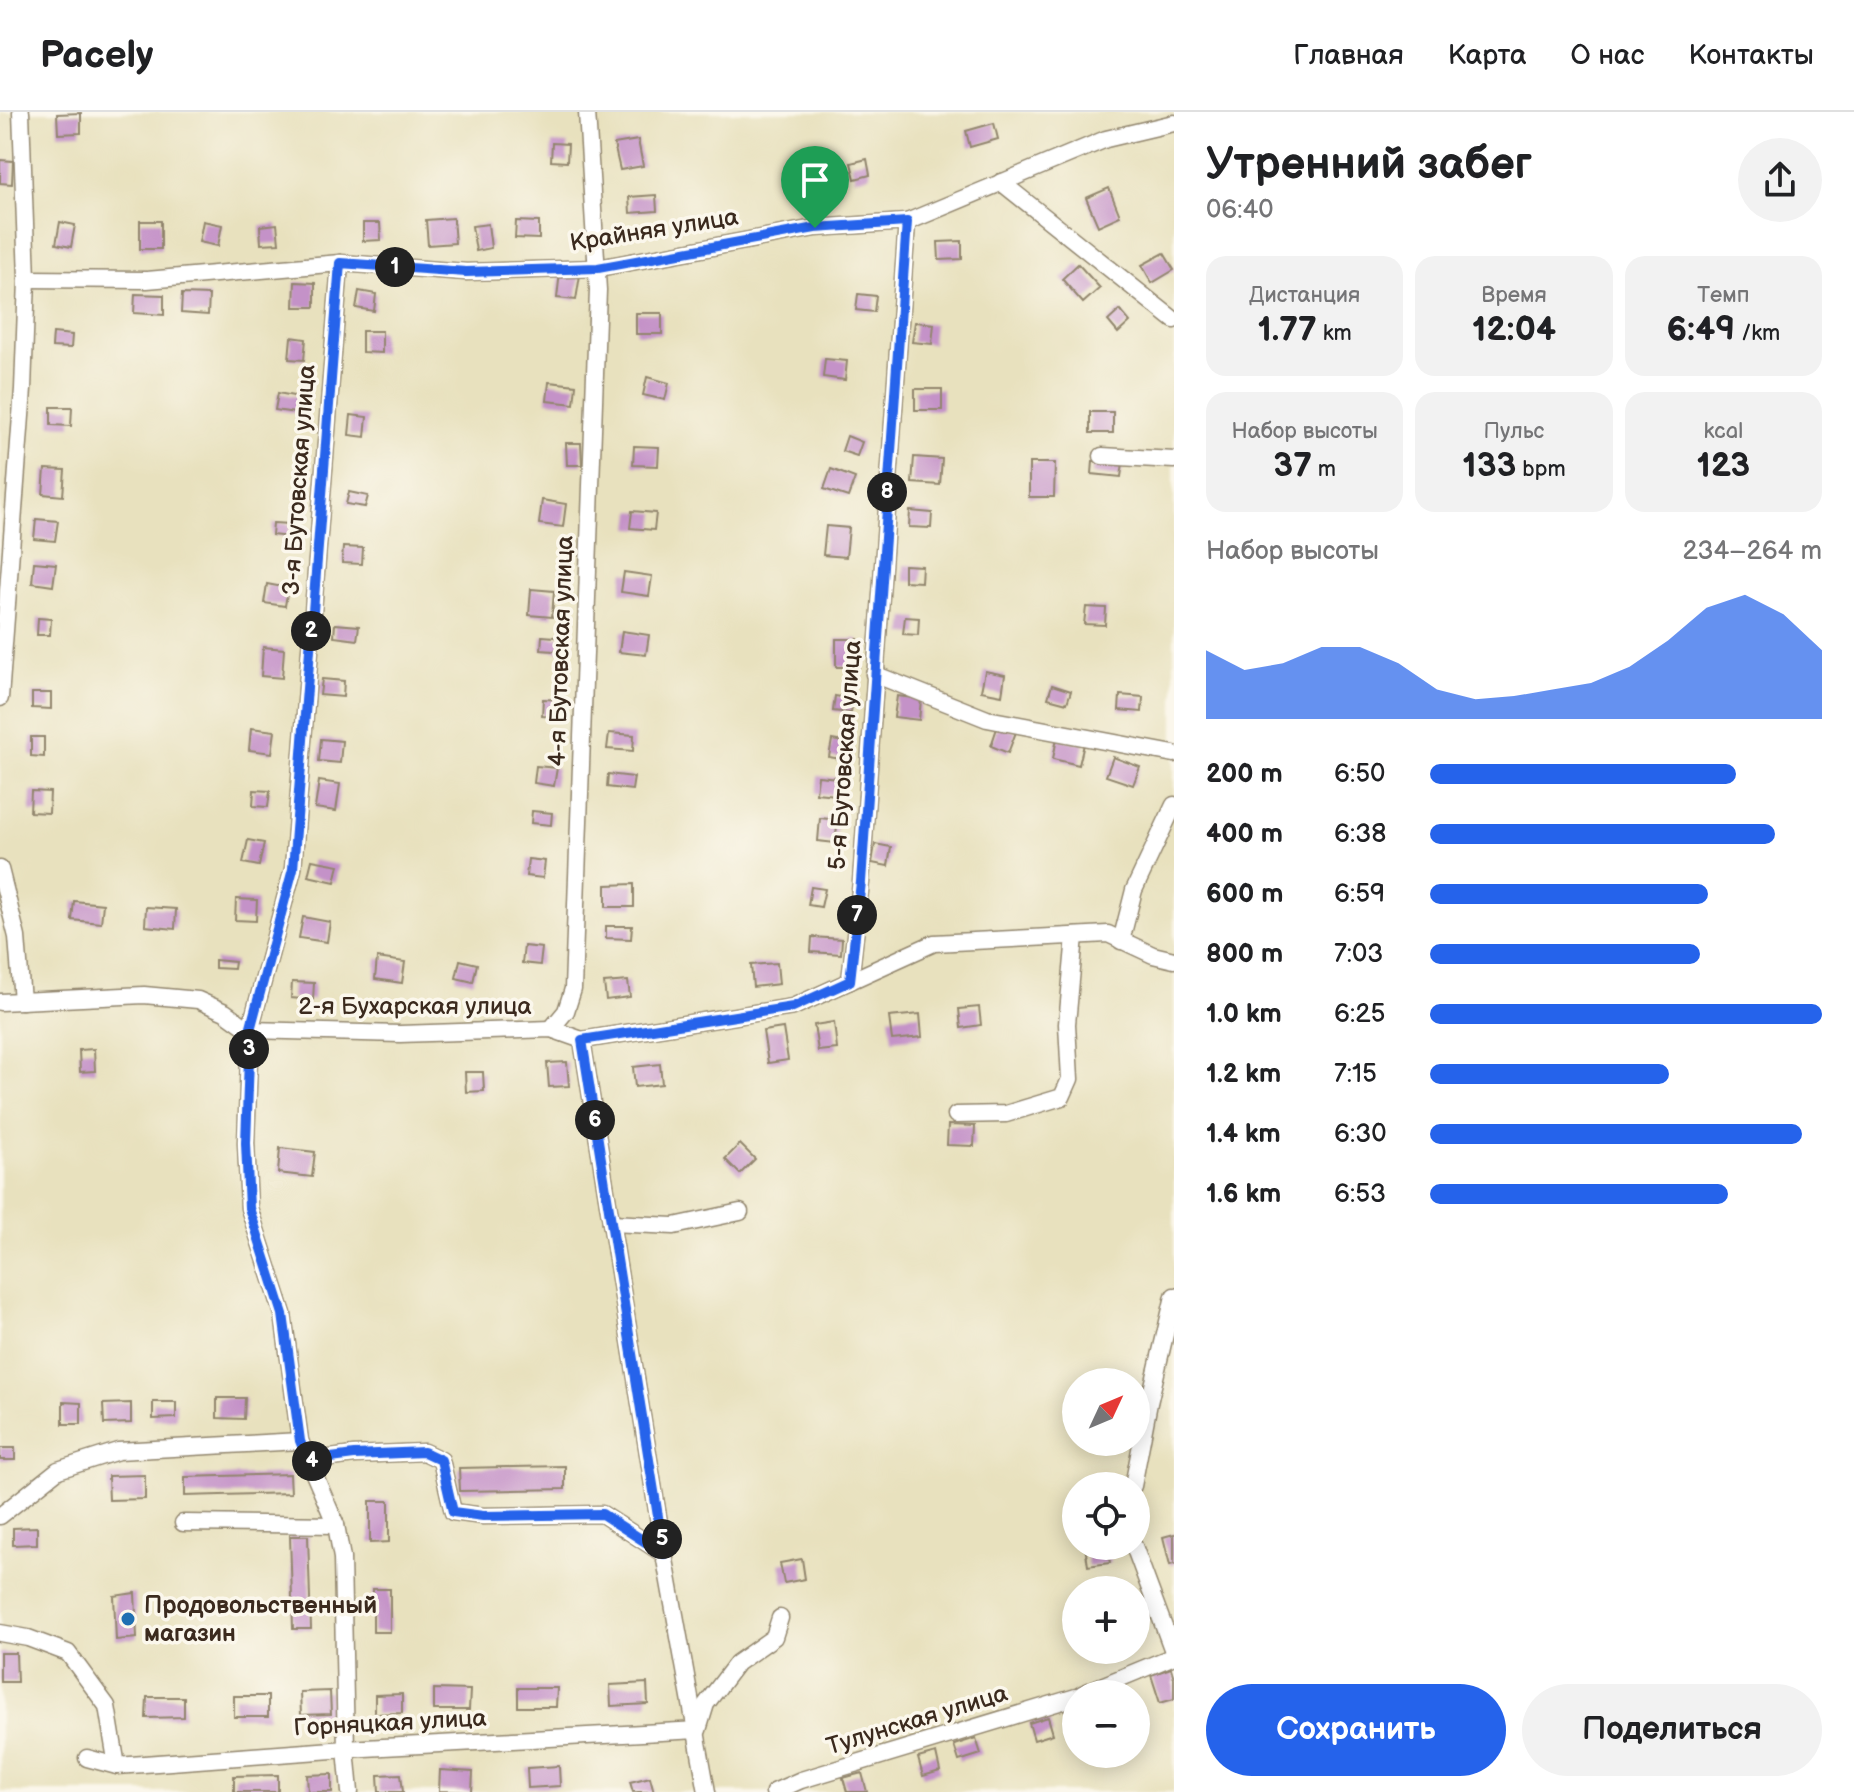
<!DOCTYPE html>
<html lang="ru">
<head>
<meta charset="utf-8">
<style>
  body { margin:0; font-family:"Balsamiq Sans",sans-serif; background:#f2f2f2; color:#202124; height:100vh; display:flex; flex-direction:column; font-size:30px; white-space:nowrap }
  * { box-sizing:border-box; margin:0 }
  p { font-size:26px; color:#757577 }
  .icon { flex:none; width:44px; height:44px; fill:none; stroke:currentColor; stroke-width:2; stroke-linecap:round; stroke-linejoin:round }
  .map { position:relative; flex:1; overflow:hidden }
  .panel { display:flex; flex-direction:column; background:#fff; width:680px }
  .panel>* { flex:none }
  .needle { width:52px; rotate:46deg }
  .fabs { position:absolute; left:1062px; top:1256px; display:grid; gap:16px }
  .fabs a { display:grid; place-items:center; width:88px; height:88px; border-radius:50%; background:#fff; box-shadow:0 4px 20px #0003; font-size:40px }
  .pin { position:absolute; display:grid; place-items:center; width:68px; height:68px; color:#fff; margin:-82px -34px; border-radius:50% 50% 50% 0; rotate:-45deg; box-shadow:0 0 8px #0007 }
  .pin .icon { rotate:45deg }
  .km { position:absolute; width:40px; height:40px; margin:-20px; border-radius:50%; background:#222; color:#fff; font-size:22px; line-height:40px; text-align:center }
  .round { display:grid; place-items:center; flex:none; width:84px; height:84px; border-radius:42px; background:#f2f2f2 }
  .overview { display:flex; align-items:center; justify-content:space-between; height:136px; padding:0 32px }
  h1 { font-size:44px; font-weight:700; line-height:60px }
  .metrics { display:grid; grid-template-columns:repeat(3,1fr); gap:12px; height:136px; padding:8px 32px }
  .metrics div { display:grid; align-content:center; border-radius:20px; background:#f2f2f2; text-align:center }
  .metrics b { font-size:34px; font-weight:700 }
  .metrics small { font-size:22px; font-weight:400 }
  .metrics p { font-size:22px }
  .chart { height:224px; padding:16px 32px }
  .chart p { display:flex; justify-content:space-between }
  .chart svg { width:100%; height:144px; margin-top:8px; fill:#2563eb; opacity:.7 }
  .action { display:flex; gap:16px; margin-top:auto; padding:16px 32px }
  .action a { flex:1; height:92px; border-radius:48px; background:#2563eb; color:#fff; font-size:32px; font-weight:700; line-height:92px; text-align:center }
  .action a+a { background:#f2f2f2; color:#202124 }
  ul { padding:0 32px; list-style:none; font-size:26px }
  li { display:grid; grid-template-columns:128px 96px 1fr; align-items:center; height:60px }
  li i { height:20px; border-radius:10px; background:#2563eb }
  header { display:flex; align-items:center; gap:48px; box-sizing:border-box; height:112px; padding:0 40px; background:#fff; border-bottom:2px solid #e0e0e0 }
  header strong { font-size:38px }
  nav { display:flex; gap:44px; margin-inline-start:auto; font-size:28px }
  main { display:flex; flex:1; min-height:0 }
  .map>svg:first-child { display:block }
  .building { fill:#c492c8 }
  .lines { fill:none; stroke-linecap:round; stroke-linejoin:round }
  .minor-casing { stroke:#92866e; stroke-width:19 }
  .minor { stroke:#fff; stroke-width:16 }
  .route-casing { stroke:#fff; stroke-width:16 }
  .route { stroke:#2563eb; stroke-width:10 }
  .poi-dot { fill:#1f6fb2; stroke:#fbf7ec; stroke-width:3 }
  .labels { text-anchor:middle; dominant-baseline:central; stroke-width:7; stroke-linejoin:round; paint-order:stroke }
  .street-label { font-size:24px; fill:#3b2a1e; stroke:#fbf7ec }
  .poi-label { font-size:24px; font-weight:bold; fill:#3b2a1e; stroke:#fbf7ec; text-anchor:start }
</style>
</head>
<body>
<header>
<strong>Pacely</strong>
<nav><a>Главная</a><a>Карта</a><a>О нас</a><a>Контакты</a></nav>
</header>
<main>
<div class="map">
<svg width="1174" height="1680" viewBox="0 0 1174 1680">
  <rect width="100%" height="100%" fill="#fbf7ec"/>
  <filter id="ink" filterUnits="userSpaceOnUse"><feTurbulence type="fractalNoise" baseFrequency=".0125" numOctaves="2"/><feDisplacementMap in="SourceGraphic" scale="16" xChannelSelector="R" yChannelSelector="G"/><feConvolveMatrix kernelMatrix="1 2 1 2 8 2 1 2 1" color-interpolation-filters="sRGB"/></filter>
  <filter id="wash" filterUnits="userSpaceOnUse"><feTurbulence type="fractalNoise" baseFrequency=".006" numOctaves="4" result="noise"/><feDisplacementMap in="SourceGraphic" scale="32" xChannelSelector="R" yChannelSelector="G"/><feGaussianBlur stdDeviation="1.8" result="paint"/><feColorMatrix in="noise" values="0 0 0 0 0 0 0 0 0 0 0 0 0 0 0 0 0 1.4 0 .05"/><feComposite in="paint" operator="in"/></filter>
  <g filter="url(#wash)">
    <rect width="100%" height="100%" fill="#e8e1be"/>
    <g id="blocks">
      <!-- building -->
      <g class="building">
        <path d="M81,1V21L58,22L57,2Z"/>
        <path d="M994,11L998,27L970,35L966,19Z"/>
        <path d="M638,28L643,54L620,58L614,32Z"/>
        <path d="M552,31L568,32L567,50L551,49Z"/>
        <path d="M867,47L870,63L855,67L851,51Z"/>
        <path d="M0,48L13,49L12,72L0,71Z"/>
        <path d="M1109,76L1120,104L1098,114L1086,86Z"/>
        <path d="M656,83L657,99L630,101L629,85Z"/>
        <path d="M453,106L455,131L428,133L426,108Z"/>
        <rect x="140" y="109" width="21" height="28"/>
        <path d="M203,109L222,113L218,134L199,130Z"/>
        <path d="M516,109L539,110V127L515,126Z"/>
        <path d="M60,110L75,113L71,135L56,132Z"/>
        <path d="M363,111H380L381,128L363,129Z"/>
        <path d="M277,112L279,131L261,132L260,114Z"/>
        <path d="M488,112L491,136L476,139L472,114Z"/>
        <path d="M962,129V147L939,148L938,130Z"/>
        <path d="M1164,141L1174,158L1152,171L1142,153Z"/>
        <path d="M1078,152L1100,176L1083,191L1062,167Z"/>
        <path d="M560,160L580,163L576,188L557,186Z"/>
        <path d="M295,170L315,171V195H294Z"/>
        <path d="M359,179L376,182L374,199L356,196Z"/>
        <path d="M135,182L164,183V203L134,201Z"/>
        <path d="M182,182L209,183L208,203L181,201Z"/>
        <path d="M858,182L876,184L874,200L856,198Z"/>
        <path d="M1120,198L1130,210L1118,221L1108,209Z"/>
        <rect x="636" y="201" width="26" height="21"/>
        <path d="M915,210L934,212L932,232L912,230Z"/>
        <path d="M362,219H382V241L362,240Z"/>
        <path d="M53,221L72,223L71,236L52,235Z"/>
        <path d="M291,225L306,227L304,248L289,247Z"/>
        <path d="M825,247L847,249L845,268L823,265Z"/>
        <path d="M647,265L669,271L665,288L643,283Z"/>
        <path d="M549,270L576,273L574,292L547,289Z"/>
        <rect x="915" y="277" width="27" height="21"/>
        <path d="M278,281L304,286L302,302L275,298Z"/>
        <path d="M51,295H72L71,314L51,313Z"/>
        <rect x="1090" y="300" width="23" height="21"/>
        <path d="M351,303L367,305L365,325L349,323Z"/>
        <path d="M847,324L862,330L857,344L842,339Z"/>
        <path d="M566,331H581L582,353H567Z"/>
        <path d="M634,334L659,335L658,354L633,353Z"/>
        <path d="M914,345L942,347L940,373L912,371Z"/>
        <path d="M1093,349L1123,351L1121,365L1092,362Z"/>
        <path d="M1029,351H1055L1054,385H1029Z"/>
        <path d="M45,357L65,358L63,384L43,382Z"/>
        <path d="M831,357L855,366L848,385L824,377Z"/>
        <path d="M349,380L368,384L365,395L346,392Z"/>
        <path d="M542,388L566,392L563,415L539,412Z"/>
        <path d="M632,399L656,401L654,418L630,416Z"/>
        <path d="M910,399L932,401L931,416L909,415Z"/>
        <path d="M36,407L58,409L55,429L34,427Z"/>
        <path d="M273,411L290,412L289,425L272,423Z"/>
        <path d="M826,414L849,416L846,445L823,443Z"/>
        <path d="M343,435L363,436L362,452L342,451Z"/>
        <path d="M34,450L56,452L53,474L32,471Z"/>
        <path d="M904,453L922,454L921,470L904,469Z"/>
        <path d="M624,460L652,464L649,484L621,480Z"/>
        <path d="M267,472L288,476L285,494L264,491Z"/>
        <path d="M531,477L554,479L552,505L529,503Z"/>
        <path d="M1086,495L1106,496L1105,513L1084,512Z"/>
        <path d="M905,505L919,506L918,523L903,522Z"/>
        <path d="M38,506L51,507L50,523H37Z"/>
        <path d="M335,512L359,514L357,528L334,525Z"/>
        <path d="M622,519L649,523L646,543L619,540Z"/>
        <path d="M542,524L568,526L567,540L541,538Z"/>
        <path d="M836,527H858L859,555H836Z"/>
        <path d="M263,535L284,537L282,566L261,564Z"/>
        <path d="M985,559L1005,563L1002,583L981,579Z"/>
        <path d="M322,567L344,569L343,585L320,583Z"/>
        <path d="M1052,573L1071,579L1067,591L1048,586Z"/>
        <path d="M32,581H51V597L32,596Z"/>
        <path d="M1120,583L1143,585L1142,600L1119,598Z"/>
        <path d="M835,584L853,587L851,601L833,599Z"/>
        <path d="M897,584L921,587L919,608L894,605Z"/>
        <path d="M543,587L562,588L560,605L542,604Z"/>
        <path d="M998,613L1016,620L1008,641L991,634Z"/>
        <path d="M251,616L275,619L272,641L249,638Z"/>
        <path d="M609,621L634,623L633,639L607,637Z"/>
        <path d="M31,625H44V645L31,644Z"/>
        <path d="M1057,626L1084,632L1079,653L1053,647Z"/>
        <path d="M321,627L342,629L340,651L319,649Z"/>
        <path d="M832,628L849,631L846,648L829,645Z"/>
        <path d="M1113,645L1140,655L1133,673L1106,664Z"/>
        <path d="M536,654L557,656L554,674L534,671Z"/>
        <path d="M608,662L634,665L632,678L607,675Z"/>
        <path d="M818,664L838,666L836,683L816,681Z"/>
        <path d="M319,669L340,672L336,699L315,696Z"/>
        <path d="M254,678L270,679L268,695L253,694Z"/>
        <path d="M31,679L50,680L49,701L30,700Z"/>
        <path d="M532,699L552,701L551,713L531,711Z"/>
        <path d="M820,706L838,708L835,731L818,729Z"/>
        <path d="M248,728L264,731L259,754L243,751Z"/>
        <path d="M875,732L891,735L888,754L872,751Z"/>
        <path d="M528,747L545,749L543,766L526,764Z"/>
        <path d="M312,748L339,753L335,770L308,764Z"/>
        <path d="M634,772V795H606V773Z"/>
        <path d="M811,775L825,777L821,795L808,793Z"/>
        <path d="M236,787L257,788L256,809L235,808Z"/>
        <path d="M74,789L103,792L101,811L72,808Z"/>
        <path d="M146,795L176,797L175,817L145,814Z"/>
        <path d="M303,805L330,810L327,830L299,826Z"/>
        <path d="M606,814H632L631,827L606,826Z"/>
        <path d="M812,825L842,827L841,842L811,840Z"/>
        <path d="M524,834L542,836L540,853L522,851Z"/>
        <path d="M377,846L405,850L402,871L375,867Z"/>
        <path d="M215,848L235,850L234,857L215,856Z"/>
        <path d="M460,848L477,852L473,870L456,866Z"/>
        <path d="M777,851L779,872L753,875L751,853Z"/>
        <path d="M628,869L630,885L606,888L604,871Z"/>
        <path d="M292,870L314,871L313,888L291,886Z"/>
        <path d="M979,895L981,913L961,916L959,897Z"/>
        <path d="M920,902L922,925L892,928L889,905Z"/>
        <path d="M834,910L837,937L818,939L814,913Z"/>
        <path d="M783,916L788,948L768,951L763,919Z"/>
        <path d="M94,937L95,959L80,960L79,938Z"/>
        <path d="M567,950L569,974L549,975L547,951Z"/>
        <path d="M660,952L662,972L635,975L633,955Z"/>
        <path d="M465,960H483L484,979L466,980Z"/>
        <path d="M948,1013L975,1014L974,1034L947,1033Z"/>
        <path d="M740,1032L755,1047L740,1062L725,1047Z"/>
        <path d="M280,1036L315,1040L312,1065L278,1061Z"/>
        <path d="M217,1286H245L244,1307L217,1306Z"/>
        <path d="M63,1290L81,1291V1312H63Z"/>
        <path d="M153,1290H176V1306L153,1307Z"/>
        <path d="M131,1291V1311L104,1312L103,1292Z"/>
        <rect x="0" y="1336" width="15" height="12"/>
        <path d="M565,1354V1377L460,1379L459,1356Z"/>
        <path d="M290,1362L291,1381L185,1384V1365Z"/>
        <path d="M145,1363V1387L109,1388L108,1364Z"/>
        <path d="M370,1389H389V1430L370,1431Z"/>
        <path d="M37,1415V1432L13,1433V1416Z"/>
        <path d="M1174,1422V1452L1170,1453L1163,1425Z"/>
        <path d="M290,1424H308L311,1517H293Z"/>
        <path d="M1085,1434H1107L1110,1451L1088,1454Z"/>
        <path d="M802,1447L805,1467L784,1471L780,1451Z"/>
        <rect x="373" y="1477" width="17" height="43"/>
        <path d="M135,1481L137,1526L116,1528L114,1484Z"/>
        <path d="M0,1541H16L17,1570H0Z"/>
        <path d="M1171,1556L1174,1566V1587L1160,1591L1151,1563Z"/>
        <path d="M647,1571L648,1592L611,1594L610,1573Z"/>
        <path d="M518,1576H557L556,1595H518Z"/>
        <path d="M434,1577L470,1578L469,1598H434Z"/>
        <path d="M330,1579L331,1602L301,1603L300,1580Z"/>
        <path d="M402,1582V1601L375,1602V1583Z"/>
        <rect x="234" y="1584" width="34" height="21"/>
        <path d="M147,1585H184V1605L146,1606Z"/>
        <path d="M1076,1592V1612L1070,1614L1064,1595Z"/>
        <path d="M1048,1605L1053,1622L1034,1628L1029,1611Z"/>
        <path d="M976,1626L981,1642L959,1649L954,1633Z"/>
        <path d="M936,1641L940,1659L923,1664L918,1646Z"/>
        <path d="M559,1654L560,1674L528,1676L527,1656Z"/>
        <path d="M440,1658L473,1660L472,1680L439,1679Z"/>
        <path d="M862,1661L867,1680H847L843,1666Z"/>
        <path d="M332,1662V1680H308L307,1663Z"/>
        <path d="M401,1662L403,1680H379L378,1663Z"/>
        <path d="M278,1663V1680H234V1664Z"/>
        <path d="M650,1665L654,1680H633L630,1670Z"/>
      </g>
    </g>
  </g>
  <g filter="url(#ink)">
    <use href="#blocks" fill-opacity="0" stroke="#92866e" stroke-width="2"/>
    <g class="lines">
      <defs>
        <g id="minor">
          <path d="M1001,70L1174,208"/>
          <path d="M340,151L293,757L250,918L246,1031L249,1096L283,1202L300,1329L336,1413L342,1446L346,1637L350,1680"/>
          <path d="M27,167L147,168L340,151L466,160L598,156L815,116L907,110L1106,27L1174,11"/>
          <path d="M1102,344L1174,348"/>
          <path d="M874,562L987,607L1174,642"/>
          <path d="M0,586L23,277L27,167L21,0"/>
          <path d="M0,757L17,825L22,889"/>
          <path d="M1121,829L1134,778L1174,693"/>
          <path d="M850,869L934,831L1108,822L1153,843L1174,848"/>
          <path d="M0,890L144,883L198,888L225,900L250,918L400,922L551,917L582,928L793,895L850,869L861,770L907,110"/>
          <path d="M551,917L566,899L573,877L598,178L587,0"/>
          <path d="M582,928L664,1442L707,1680"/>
          <path d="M956,1003L1006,1002L1062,985L1070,967L1067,912L1075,824"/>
          <path d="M611,1111L674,1114L740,1100"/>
          <path d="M308,1349L354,1343L424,1340L441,1348L453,1400L483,1404L602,1402L664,1442"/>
          <path d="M1133,1374L1149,1291L1174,1184"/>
          <path d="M0,1404L58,1358L118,1339L300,1329"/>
          <path d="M183,1411L336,1413"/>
          <path d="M1134,1434L1174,1542"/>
          <path d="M0,1521L28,1526L68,1541L107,1594L117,1654"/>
          <path d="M1082,1582L1174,1544"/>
          <path d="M87,1646L117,1654L346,1637L698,1618L706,1592L737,1551L774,1525L780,1506"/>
          <path d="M774,1680L801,1668L1076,1585"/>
        </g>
      </defs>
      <!-- minor casing -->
      <use href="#minor" class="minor-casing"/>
      <!-- minor -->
      <use href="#minor" class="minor"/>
    </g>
  </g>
  <g class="lines" filter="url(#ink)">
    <defs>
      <path id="route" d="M907,110L861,770L850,869L793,895L582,928L664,1442L602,1402L483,1404L453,1400L441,1348L424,1340L354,1343L308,1349L300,1329L283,1202L249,1096L246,1031L250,918L293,757L340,151L466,160L598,156L815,116Z"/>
    </defs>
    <!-- route casing -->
    <use href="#route" class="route-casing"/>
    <!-- route -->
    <use href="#route" class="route"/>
  </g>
  <!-- markers -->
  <circle class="poi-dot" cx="128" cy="1507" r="8"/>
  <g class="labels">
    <!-- street labels -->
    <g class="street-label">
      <text transform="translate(654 118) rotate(-9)">Крайняя улица</text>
      <text transform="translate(299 368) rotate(-86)">3-я Бутовская улица</text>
      <text transform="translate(561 539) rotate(-88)">4-я Бутовская улица</text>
      <text transform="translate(845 643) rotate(-86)">5-я Бутовская улица</text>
      <text x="415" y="894">2-я Бухарская улица</text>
      <text transform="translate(917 1608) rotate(-17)">Тулунская улица</text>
      <text transform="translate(390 1611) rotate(-3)">Горняцкая улица</text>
    </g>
    <!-- poi labels -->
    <g class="poi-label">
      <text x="144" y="1493">Продовольственный<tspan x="144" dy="28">магазин</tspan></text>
    </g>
  </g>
</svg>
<div class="fabs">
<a><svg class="needle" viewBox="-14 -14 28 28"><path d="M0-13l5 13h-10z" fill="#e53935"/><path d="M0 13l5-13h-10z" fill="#757577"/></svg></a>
<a><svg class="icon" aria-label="locate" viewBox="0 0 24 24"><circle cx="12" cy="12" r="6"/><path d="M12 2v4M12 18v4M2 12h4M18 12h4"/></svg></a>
<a>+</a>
<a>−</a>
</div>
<div class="pin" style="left:815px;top:116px;background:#1e9e55"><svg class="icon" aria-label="arrive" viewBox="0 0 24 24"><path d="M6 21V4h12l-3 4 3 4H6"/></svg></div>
<b class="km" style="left:395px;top:155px">1</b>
<b class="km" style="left:311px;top:519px">2</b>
<b class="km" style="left:249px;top:937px">3</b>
<b class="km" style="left:312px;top:1349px">4</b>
<b class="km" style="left:662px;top:1427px">5</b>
<b class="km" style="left:595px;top:1008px">6</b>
<b class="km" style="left:857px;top:803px">7</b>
<b class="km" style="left:887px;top:380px">8</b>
</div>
<section class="panel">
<div class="overview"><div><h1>Утренний забег</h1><p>06:40</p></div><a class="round"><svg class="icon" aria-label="share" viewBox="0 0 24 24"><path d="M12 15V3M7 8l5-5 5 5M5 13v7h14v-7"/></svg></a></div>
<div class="metrics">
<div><p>Дистанция</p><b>1.77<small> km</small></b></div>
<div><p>Время</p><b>12:04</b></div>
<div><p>Темп</p><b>6:49<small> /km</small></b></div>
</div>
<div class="metrics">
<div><p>Набор высоты</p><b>37<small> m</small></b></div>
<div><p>Пульс</p><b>133<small> bpm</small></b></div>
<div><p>kcal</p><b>123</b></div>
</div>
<div class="chart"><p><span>Набор высоты</span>234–264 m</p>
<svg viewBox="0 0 160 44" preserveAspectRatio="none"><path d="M0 44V23L10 29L20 27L30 22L40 22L50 27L60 35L70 38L80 37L90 35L100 33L110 28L120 20L130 10L140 6L150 12L160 23V44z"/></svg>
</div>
<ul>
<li><b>200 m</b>6:50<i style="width:78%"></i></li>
<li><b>400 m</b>6:38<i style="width:88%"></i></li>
<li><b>600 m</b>6:59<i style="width:71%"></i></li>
<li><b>800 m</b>7:03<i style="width:69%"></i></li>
<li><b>1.0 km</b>6:25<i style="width:100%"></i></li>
<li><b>1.2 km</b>7:15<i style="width:61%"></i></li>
<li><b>1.4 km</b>6:30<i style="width:95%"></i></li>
<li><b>1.6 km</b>6:53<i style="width:76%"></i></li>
</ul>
<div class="action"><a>Сохранить</a><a>Поделиться</a></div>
</section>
</main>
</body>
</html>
